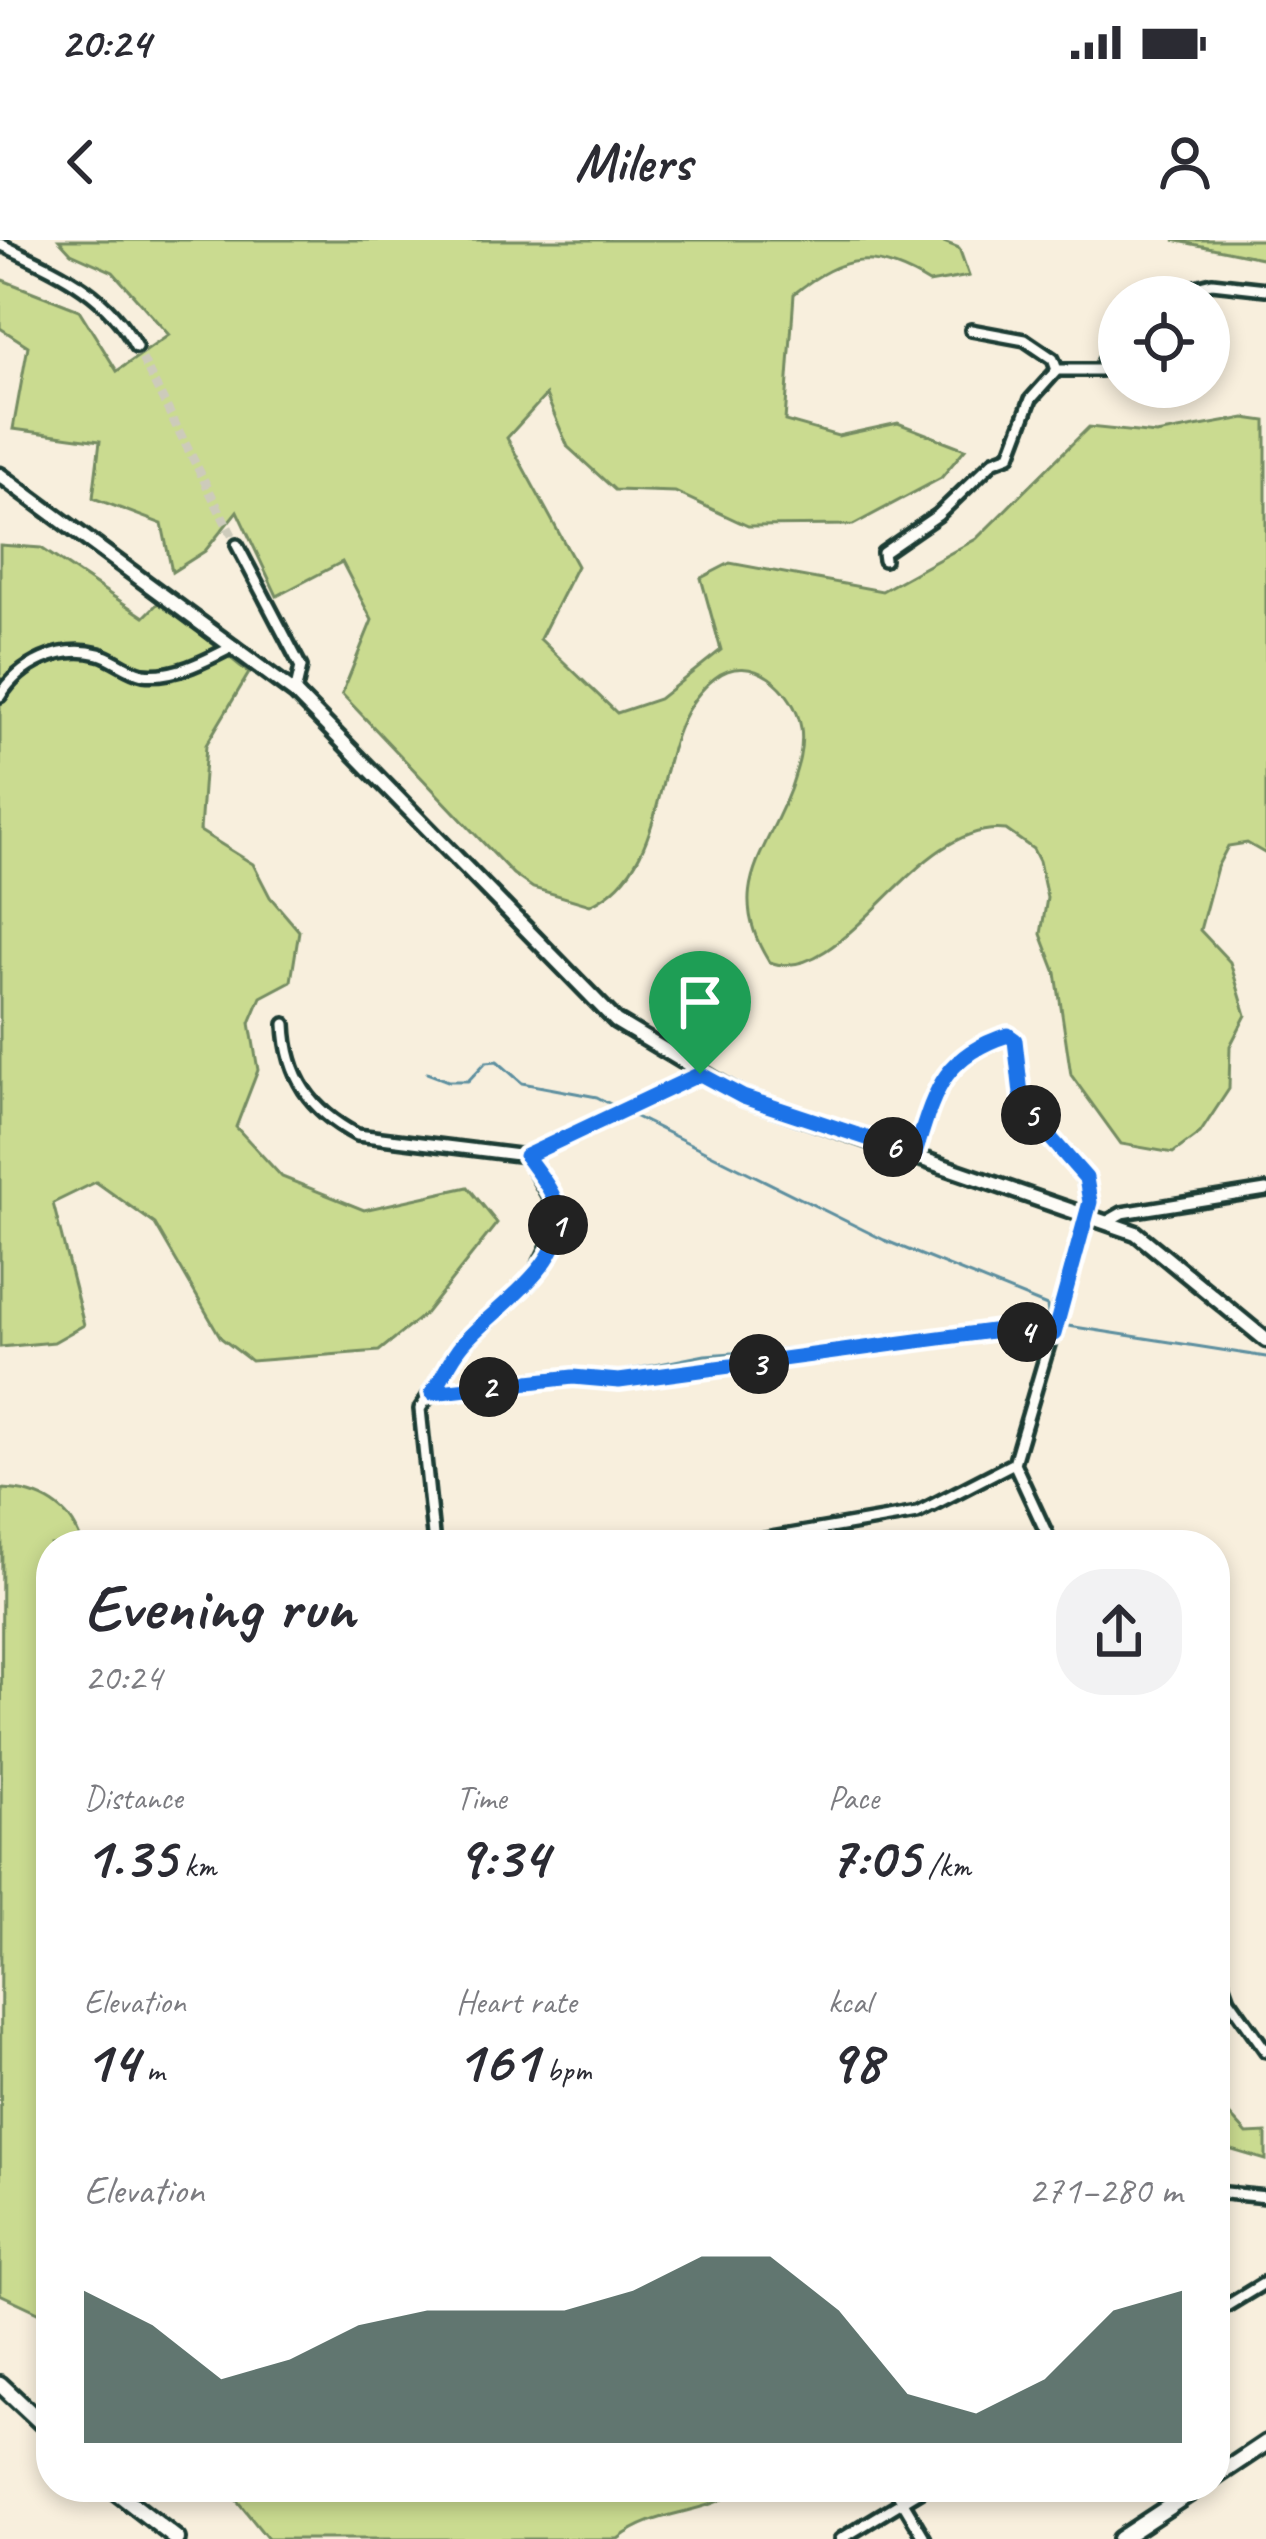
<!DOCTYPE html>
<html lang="en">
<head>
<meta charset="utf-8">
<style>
  body { margin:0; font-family:Caveat,sans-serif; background:#f2f2f3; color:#2b2b33; height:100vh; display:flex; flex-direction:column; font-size:45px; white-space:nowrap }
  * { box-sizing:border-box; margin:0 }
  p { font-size:39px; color:#7c7c81 }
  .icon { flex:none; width:66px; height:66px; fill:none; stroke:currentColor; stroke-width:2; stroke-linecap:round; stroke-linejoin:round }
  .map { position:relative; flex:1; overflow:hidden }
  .drawer { position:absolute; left:36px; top:1290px; width:1194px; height:972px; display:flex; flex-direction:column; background:#fff; border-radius:48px; box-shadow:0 6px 18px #0003 }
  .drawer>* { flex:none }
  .buttons { position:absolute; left:1098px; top:36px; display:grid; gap:24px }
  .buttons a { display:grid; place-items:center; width:132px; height:132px; border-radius:50%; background:#fff; box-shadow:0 6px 18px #0003; font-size:60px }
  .pin { position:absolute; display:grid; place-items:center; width:102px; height:102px; color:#fff; margin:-123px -51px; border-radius:50% 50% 50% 0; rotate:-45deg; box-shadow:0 0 12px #0007 }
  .pin .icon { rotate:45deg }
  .km { position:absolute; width:60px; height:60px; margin:-30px; border-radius:50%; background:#222; color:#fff; font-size:33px; line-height:60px; text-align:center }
  .round { display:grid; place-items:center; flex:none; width:126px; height:126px; border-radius:48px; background:#f2f2f3 }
  .headline { display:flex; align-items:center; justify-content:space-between; height:204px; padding:0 48px }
  h1 { font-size:66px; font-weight:600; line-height:90px }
  .metrics { display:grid; grid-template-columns:repeat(3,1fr); gap:18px; height:204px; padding:12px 48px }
  .metrics div { display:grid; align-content:center }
  .metrics b { font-size:60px; font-weight:600 }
  .metrics small { font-size:33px; font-weight:400 }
  .metrics p { font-size:33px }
  .chart { height:336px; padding:24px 48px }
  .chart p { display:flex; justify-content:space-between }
  .chart svg { width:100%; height:216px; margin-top:12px; fill:#1f3d34; opacity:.7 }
  .status { display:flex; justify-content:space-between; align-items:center; height:84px; padding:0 60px; background:#fff; direction:ltr }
  .status svg { height:33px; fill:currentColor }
  header { display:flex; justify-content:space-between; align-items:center; height:156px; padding:0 48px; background:#fff; font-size:54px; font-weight:600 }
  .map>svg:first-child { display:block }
  .green { fill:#cadb90; stroke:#748c62; stroke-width:3 }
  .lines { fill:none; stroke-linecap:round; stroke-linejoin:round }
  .stream { stroke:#5d8f9f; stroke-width:3 }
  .street-tunnel { stroke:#cdcbbb; stroke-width:9; stroke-dasharray:9 4.5; stroke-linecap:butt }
  .street-casing { stroke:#1f3d34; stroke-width:18 }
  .secondary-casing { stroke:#1f3d34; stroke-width:21 }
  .primary-casing { stroke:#1f3d34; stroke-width:22 }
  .street { stroke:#fdfcf7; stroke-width:9 }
  .secondary { stroke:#fdfcf7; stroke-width:12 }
  .primary { stroke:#fdfcf7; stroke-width:14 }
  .route-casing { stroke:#fff; stroke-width:24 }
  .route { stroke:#1a73e8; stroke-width:15 }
</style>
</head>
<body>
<div class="status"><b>20:24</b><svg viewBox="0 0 49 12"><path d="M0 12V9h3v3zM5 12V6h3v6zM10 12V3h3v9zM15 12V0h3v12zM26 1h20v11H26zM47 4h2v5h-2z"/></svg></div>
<header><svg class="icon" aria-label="back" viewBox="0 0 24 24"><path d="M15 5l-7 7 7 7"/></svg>Milers<svg class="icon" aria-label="person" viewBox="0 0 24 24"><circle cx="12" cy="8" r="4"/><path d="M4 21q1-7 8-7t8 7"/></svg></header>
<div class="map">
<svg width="1266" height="2299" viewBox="0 0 1266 2299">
  <rect width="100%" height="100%" fill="#f8efdd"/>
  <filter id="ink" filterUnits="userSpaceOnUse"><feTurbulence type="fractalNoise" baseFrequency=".00833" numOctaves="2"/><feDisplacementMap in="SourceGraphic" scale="24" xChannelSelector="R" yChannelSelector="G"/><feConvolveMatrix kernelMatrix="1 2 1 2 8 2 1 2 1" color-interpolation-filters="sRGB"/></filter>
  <g filter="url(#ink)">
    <!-- green -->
    <g class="green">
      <path d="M59,0H939L959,8L969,36L929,43C875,10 843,14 794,54L785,181L838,196L898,183L965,209L941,238L853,285L748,286L675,252L615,250L568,207L546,155L507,198L577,326L540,399L617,473L659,459L721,410L701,338L730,323L882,351L976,299L1089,187L1156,194L1245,178L1266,181V614L1247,603L1228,606L1217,627L1200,690L1230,722L1246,775L1230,806L1229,849L1200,893L1173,913L1121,904L1071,835L1056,733L1041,694L1047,658L1039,621L1033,609L1006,590C915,578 845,749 769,722C724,650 765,615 790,550C797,529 804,510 801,488C795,449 751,410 715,438C644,492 680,623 590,665L533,648L513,634L342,454L372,380L342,322L277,356L237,271L205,311L172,332L162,284L93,258L100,201L13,189L28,106L0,88V39L79,70L117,131L169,95L113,32L71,13Z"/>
      <path d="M1173,0H1266V19Z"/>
      <path d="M0,305L41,308L144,377L160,361L249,433L206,505L200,591L253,624L270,657L299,691L291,741L261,757L250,783L258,830L236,887L282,937L364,970L468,947L497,983L425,1074L379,1111L251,1121L221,1098L155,984L96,942L53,963L84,1085L54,1102L0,1107Z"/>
      <path d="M2,1249C40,1250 73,1268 82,1305H51V2078L0,2054Z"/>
      <path d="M1215,1859L1247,1894L1266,1893V1920L1215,1905Z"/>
      <path d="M226,2247H743C704,2277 659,2267 618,2299H268Z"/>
    </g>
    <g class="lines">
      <!-- stream -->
      <g class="stream">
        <path d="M427,833L448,841H468L486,822L497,821L522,843L597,857L620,869"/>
        <path d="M628,873L884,1000L1047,1066L1049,1081"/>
        <path d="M460,1141L568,1129L620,1132L705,1115L859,1104L970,1085L1049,1083L1266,1117"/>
        <path d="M1215,2227L1266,2193"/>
        <path d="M1124,2288L1185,2247"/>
      </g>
      <!-- street-tunnel -->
      <path class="street-tunnel" d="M136,107L237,305"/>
      <defs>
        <g id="street">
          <path d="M0,4C56,31 105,50 136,107"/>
          <path d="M1155,57L1212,43L1266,49"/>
          <path d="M971,90L1025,100L1053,119L1057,130"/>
          <path d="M237,305L301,427L295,453"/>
          <path d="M884,320L883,313L938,275L994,221L1010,215L1031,159L1057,130H1100L1119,87"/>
          <path d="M0,456C20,424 60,404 99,414C114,418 127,431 143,434C174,438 207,420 234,406"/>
          <path d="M285,784C287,837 310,870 357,895L526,916L701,834"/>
          <path d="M915,915C934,853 941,817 1008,795L1015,800C1018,826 1017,854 1031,876C1051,908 1097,929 1088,972L1014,1223L1052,1305"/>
          <path d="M1108,981L1122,973L1266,950"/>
          <path d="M432,1153L573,1137L619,1141L999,1090L1054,1094"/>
          <path d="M434,1305L420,1169L462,1105L531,1041L561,979L526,916"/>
          <path d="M731,1305L917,1273L1014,1223"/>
          <path d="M1215,1721L1229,1759L1266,1811"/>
          <path d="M1215,1952L1266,1957"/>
          <path d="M1215,2073L1266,2042"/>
          <path d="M894,2247L925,2299"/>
          <path d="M841,2299L927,2247"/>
        </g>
        <path id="secondary" d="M0,235L295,453L616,781L743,857L1136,993L1266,1100"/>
        <g id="primary">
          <path d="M0,2144L51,2192"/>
          <path d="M1215,2237L1266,2203"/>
          <path d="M110,2247L177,2299"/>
          <path d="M1120,2299L1199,2247"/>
        </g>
      </defs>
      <!-- street casing -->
      <use href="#street" class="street-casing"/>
      <!-- secondary casing -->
      <use href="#secondary" class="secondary-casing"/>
      <!-- primary casing -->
      <use href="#primary" class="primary-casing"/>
      <!-- street -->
      <use href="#street" class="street"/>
      <!-- secondary -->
      <use href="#secondary" class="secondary"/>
      <!-- primary -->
      <use href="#primary" class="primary"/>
    </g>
  </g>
  <g class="lines" filter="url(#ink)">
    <defs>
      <path id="route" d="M1008,795L1015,800L1021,854L1032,877L1086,938L1090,962L1054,1094L999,1090L619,1141L573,1137L432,1153C443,1138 450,1119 462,1105C489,1071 569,1025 559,972C554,951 538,933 526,916L700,834L743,857L915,914C934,854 941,816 1008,795Z"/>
    </defs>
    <!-- route casing -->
    <use href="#route" class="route-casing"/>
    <!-- route -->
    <use href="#route" class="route"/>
  </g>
</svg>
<div class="buttons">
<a><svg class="icon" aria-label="locate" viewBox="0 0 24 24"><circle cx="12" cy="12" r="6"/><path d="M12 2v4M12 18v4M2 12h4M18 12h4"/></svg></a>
</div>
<div class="pin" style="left:700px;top:834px;background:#1e9e55"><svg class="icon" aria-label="arrive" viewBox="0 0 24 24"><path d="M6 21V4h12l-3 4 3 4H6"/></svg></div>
<b class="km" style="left:558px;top:985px">1</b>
<b class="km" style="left:489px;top:1147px">2</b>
<b class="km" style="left:759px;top:1124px">3</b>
<b class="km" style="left:1027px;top:1092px">4</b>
<b class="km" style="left:1031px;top:875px">5</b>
<b class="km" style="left:893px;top:907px">6</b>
<section class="drawer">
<div class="headline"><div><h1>Evening run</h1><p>20:24</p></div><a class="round"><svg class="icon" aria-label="share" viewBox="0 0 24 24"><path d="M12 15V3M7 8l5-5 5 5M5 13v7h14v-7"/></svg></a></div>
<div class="metrics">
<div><p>Distance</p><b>1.35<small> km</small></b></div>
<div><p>Time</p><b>9:34</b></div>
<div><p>Pace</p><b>7:05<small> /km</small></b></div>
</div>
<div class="metrics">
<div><p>Elevation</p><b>14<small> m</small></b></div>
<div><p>Heart rate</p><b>161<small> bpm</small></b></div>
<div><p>kcal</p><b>98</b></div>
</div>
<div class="chart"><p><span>Elevation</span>271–280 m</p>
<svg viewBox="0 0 160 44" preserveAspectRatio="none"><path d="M0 44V13L10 20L20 31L30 27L40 20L50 17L60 17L70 17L80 13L90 6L100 6L110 17L120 34L130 38L140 31L150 17L160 13V44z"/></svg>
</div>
</section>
</div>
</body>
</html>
